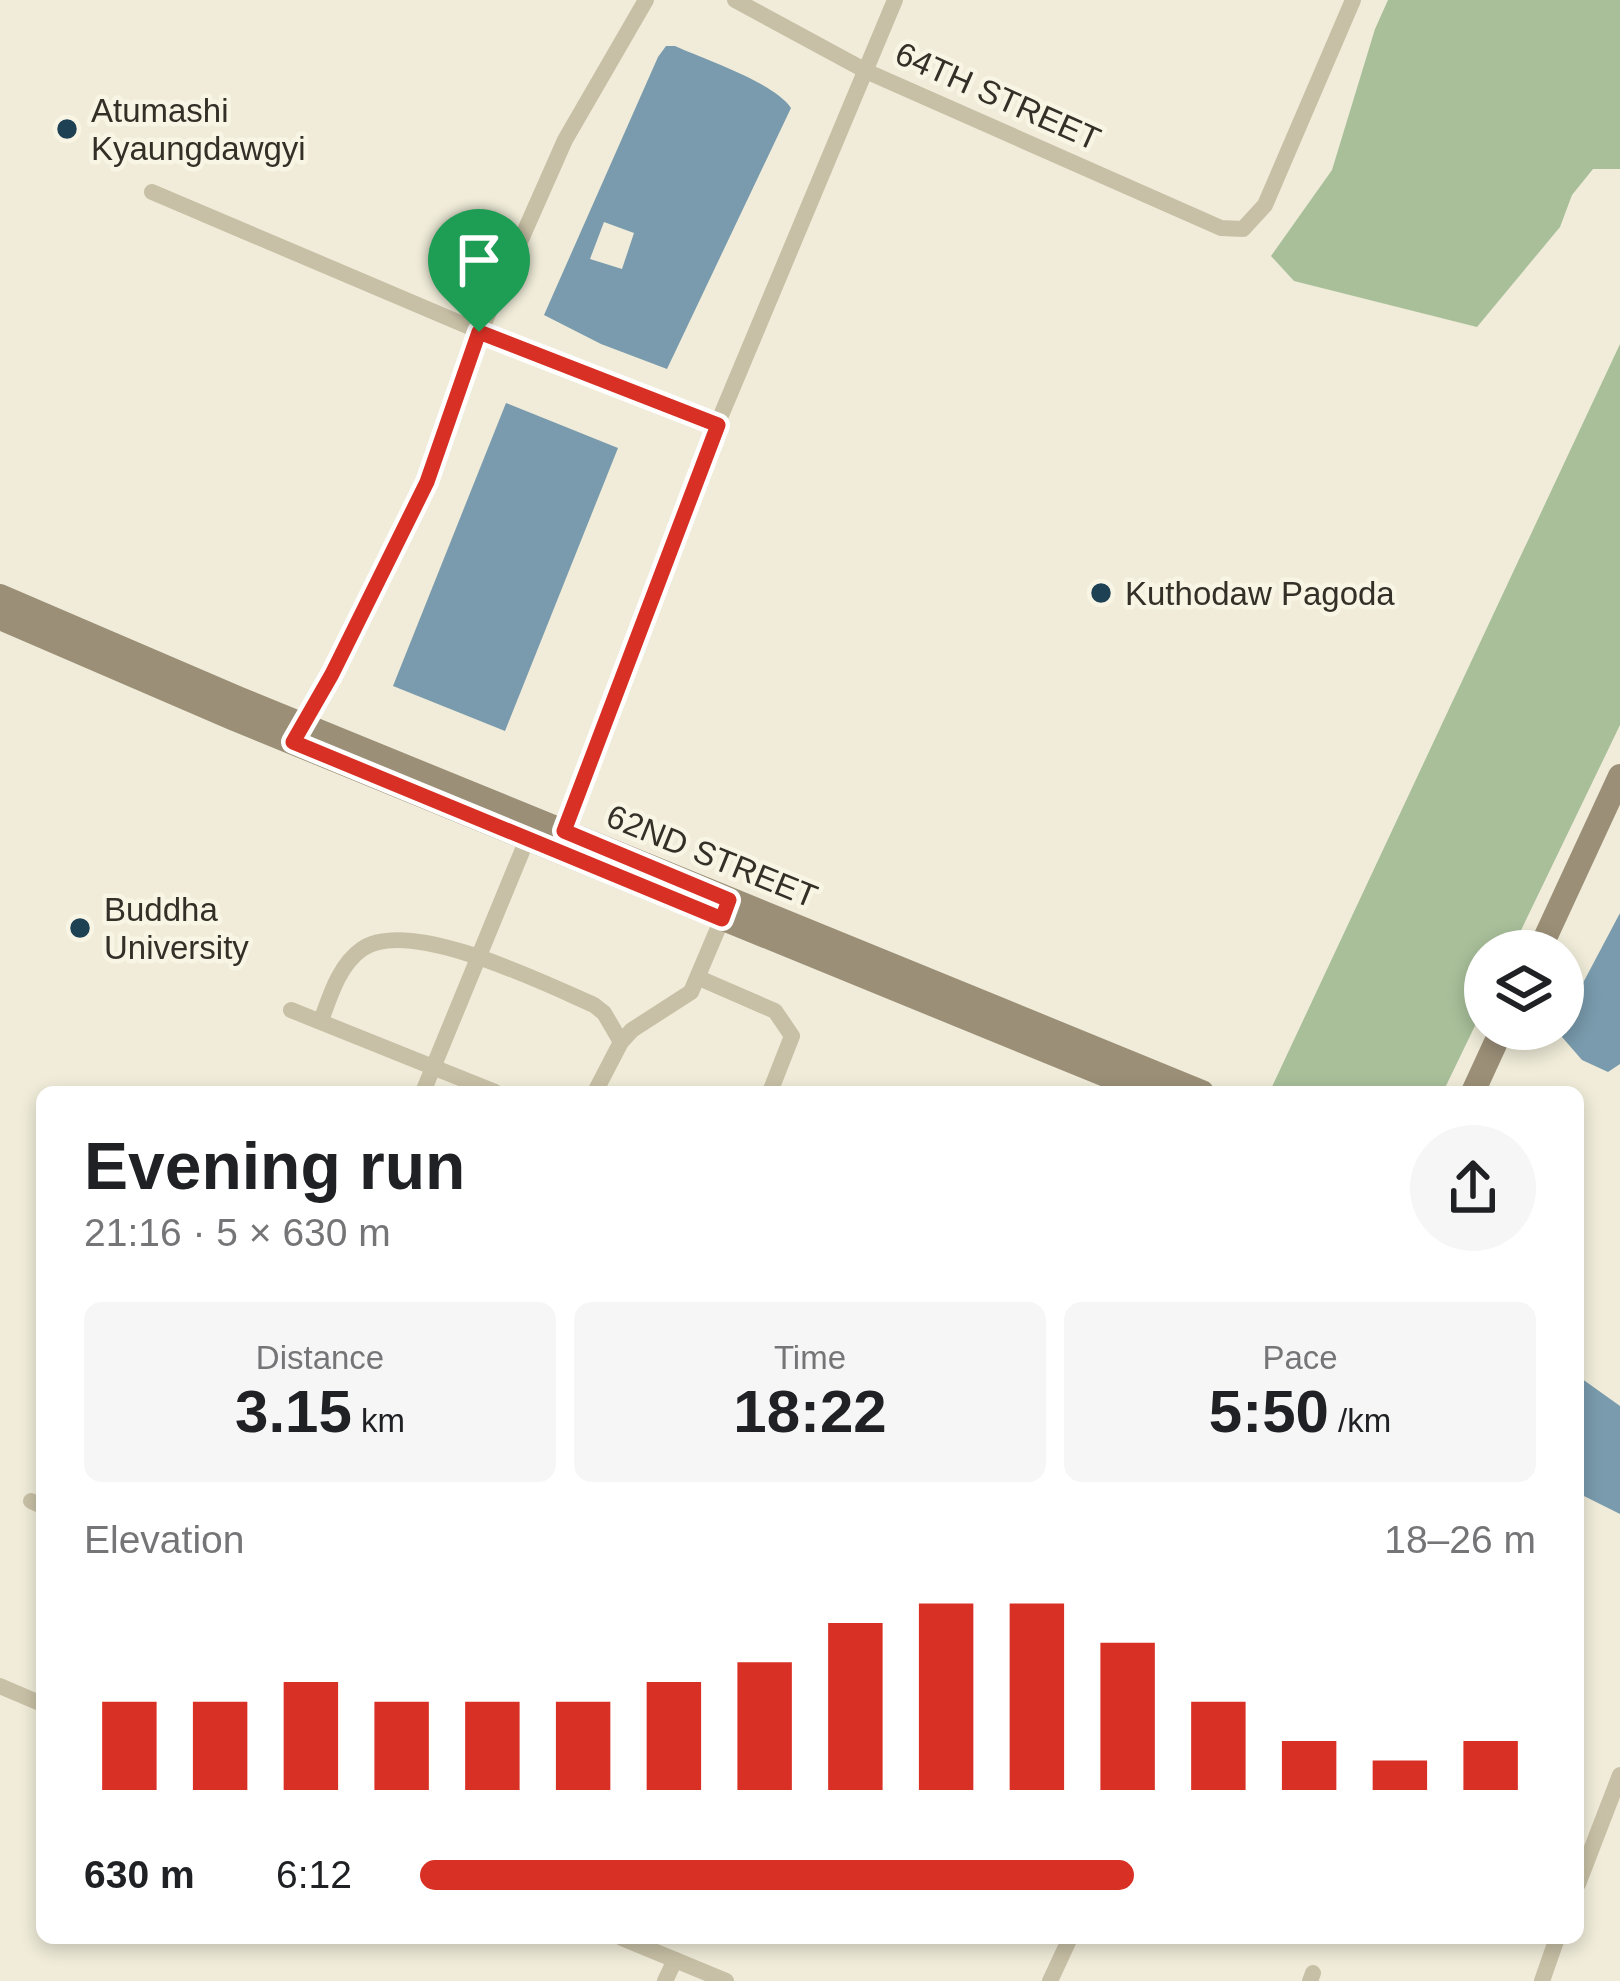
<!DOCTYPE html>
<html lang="en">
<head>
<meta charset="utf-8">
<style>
  body { margin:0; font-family:Helvetica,sans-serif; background:#f6f6f6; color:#202124; height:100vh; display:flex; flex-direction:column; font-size:45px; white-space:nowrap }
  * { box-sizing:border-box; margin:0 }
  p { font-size:39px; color:#757577 }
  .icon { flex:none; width:66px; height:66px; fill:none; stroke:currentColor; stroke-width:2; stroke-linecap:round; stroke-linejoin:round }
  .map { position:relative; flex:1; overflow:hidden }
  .sheet { position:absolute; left:36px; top:1086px; width:1548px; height:858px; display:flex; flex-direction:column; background:#fff; border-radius:18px; box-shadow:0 6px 18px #0003 }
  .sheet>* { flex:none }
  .buttons { position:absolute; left:1464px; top:930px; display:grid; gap:24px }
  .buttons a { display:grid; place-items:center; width:120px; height:120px; border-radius:50%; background:#fff; box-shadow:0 6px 18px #0003; font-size:60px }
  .pin { position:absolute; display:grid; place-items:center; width:102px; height:102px; color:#fff; margin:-123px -51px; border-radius:50% 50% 50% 0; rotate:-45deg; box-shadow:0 0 12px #0007 }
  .pin .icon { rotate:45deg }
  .round { display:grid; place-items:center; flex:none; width:126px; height:126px; border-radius:63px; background:#f6f6f6 }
  .summary { display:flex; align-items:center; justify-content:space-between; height:204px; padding:0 48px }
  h1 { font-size:66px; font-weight:600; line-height:90px }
  .figures { display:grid; grid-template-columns:repeat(3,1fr); gap:18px; height:204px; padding:12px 48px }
  .figures div { display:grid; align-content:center; border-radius:18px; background:#f6f6f6; text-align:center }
  .figures b { font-size:60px; font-weight:600 }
  .figures small { font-size:33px; font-weight:400 }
  .figures p { font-size:33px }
  .chart { height:336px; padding:24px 48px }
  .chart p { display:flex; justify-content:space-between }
  .chart svg { width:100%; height:216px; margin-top:12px; stroke:#d93025; stroke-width:6 }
  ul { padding:0 48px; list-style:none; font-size:39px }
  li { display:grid; grid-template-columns:192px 144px 1fr; align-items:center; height:90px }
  li i { height:30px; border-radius:15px; background:#d93025 }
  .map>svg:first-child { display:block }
  .green { fill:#a8bf9a }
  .water { fill:#799bad; fill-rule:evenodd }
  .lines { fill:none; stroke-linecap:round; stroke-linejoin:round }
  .minor { stroke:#c8c0a6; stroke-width:16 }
  .secondary { stroke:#9b8f77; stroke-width:24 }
  .route-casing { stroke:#fff; stroke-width:24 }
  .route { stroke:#d93025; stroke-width:15 }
  .poi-dot { fill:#1e4154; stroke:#f8f5e5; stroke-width:4.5 }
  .labels { text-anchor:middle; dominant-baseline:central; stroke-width:9; stroke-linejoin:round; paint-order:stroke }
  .street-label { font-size:33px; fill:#342f27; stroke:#f8f5e5 }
  .poi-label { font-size:33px; fill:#342f27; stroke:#f8f5e5; text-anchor:start }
</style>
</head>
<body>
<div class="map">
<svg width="1620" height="1981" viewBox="0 0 1620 1981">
  <rect width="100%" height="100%" fill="#f0ecd9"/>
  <!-- green -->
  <g class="green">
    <path d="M1388,0H1620V169H1593L1572,195L1560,227L1477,327L1294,281L1271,256L1332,170L1375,29Z"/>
    <path d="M1620,344V725L1511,951H1485V1005L1443,1092L1270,1091Z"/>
  </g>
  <!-- water -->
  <g class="water">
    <path d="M666,46H675C704,59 775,83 791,108L667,369L601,344L544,315L658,57ZM604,222L634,233L622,269L590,259Z"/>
    <path d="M506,403L618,448L505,731L393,686Z"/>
    <path d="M1620,913V1064L1608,1072L1582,1060L1562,1037L1575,998Z"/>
    <path d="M1578,1376L1620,1406V1514L1578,1493Z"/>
  </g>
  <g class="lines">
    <!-- minor -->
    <g class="minor">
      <path d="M735,0L868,72L1221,228L1243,229L1265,205L1353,0"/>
      <path d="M152,192L479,331L717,425"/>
      <path d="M299,728L332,674L426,482L466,364L565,140L646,0"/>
      <path d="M564,831L717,425L895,0"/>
      <path d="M699,978L775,1011L792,1036L770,1092"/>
      <path d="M291,1010L495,1092"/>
      <path d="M321,1021C330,996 339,965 362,949C409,916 546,984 594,1005L604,1013L621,1042"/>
      <path d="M423,1092L530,832"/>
      <path d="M595,1092L621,1042L632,1030L691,992L725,912"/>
      <path d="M31,1501L42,1506"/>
      <path d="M0,1686L42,1704"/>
      <path d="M1578,1884L1620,1775"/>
      <path d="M622,1938L726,1981"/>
      <path d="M665,1981L675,1960"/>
      <path d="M1050,1981L1070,1938"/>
      <path d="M1310,1981L1313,1973"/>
      <path d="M1542,1981L1557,1938"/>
    </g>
    <!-- secondary -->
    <g class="secondary">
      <path d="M0,596L240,699L1202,1092"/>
      <path d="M0,618L232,718L1147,1092"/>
      <path d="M1539,951L1620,776"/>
      <path d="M1473,1092L1502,1029"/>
    </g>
  </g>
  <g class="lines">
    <defs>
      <path id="route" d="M479,332L718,425L564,831L729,900L722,919L293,742L332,674L427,482Z"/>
    </defs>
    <!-- route casing -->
    <use href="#route" class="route-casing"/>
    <!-- route -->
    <use href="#route" class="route"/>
  </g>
  <!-- markers -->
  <g class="poi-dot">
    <circle cx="67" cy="129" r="12"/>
    <circle cx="1101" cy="593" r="12"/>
    <circle cx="80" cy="928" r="12"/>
  </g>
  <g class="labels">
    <!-- street labels -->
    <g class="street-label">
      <text transform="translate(998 96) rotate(24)">64TH STREET</text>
      <text transform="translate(712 856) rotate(22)">62ND STREET</text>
    </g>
    <!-- poi labels -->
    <g class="poi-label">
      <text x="91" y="110">Atumashi<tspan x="91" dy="38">Kyaungdawgyi</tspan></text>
      <text x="1125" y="593">Kuthodaw Pagoda</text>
      <text x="104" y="909">Buddha<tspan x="104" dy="38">University</tspan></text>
    </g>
  </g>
</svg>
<div class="buttons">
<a><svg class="icon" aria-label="layers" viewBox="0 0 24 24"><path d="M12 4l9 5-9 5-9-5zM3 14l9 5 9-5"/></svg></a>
</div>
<div class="pin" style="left:479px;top:332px;background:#1e9e55"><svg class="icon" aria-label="arrive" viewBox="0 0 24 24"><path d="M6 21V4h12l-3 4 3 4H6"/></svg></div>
<section class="sheet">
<div class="summary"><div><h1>Evening run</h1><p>21:16 · 5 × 630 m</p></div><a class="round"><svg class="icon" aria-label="share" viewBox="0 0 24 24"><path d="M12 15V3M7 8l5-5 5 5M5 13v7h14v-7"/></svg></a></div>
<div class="figures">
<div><p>Distance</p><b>3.15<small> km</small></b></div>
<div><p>Time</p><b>18:22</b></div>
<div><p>Pace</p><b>5:50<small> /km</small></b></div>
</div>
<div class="chart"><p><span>Elevation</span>18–26 m</p>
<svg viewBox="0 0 160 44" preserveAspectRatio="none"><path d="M5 44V26M15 44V26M25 44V22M35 44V26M45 44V26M55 44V26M65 44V22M75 44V18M85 44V10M95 44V6M105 44V6M115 44V14M125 44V26M135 44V34M145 44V38M155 44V34"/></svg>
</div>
<ul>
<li><b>630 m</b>6:12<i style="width:64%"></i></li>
</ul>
</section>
</div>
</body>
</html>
